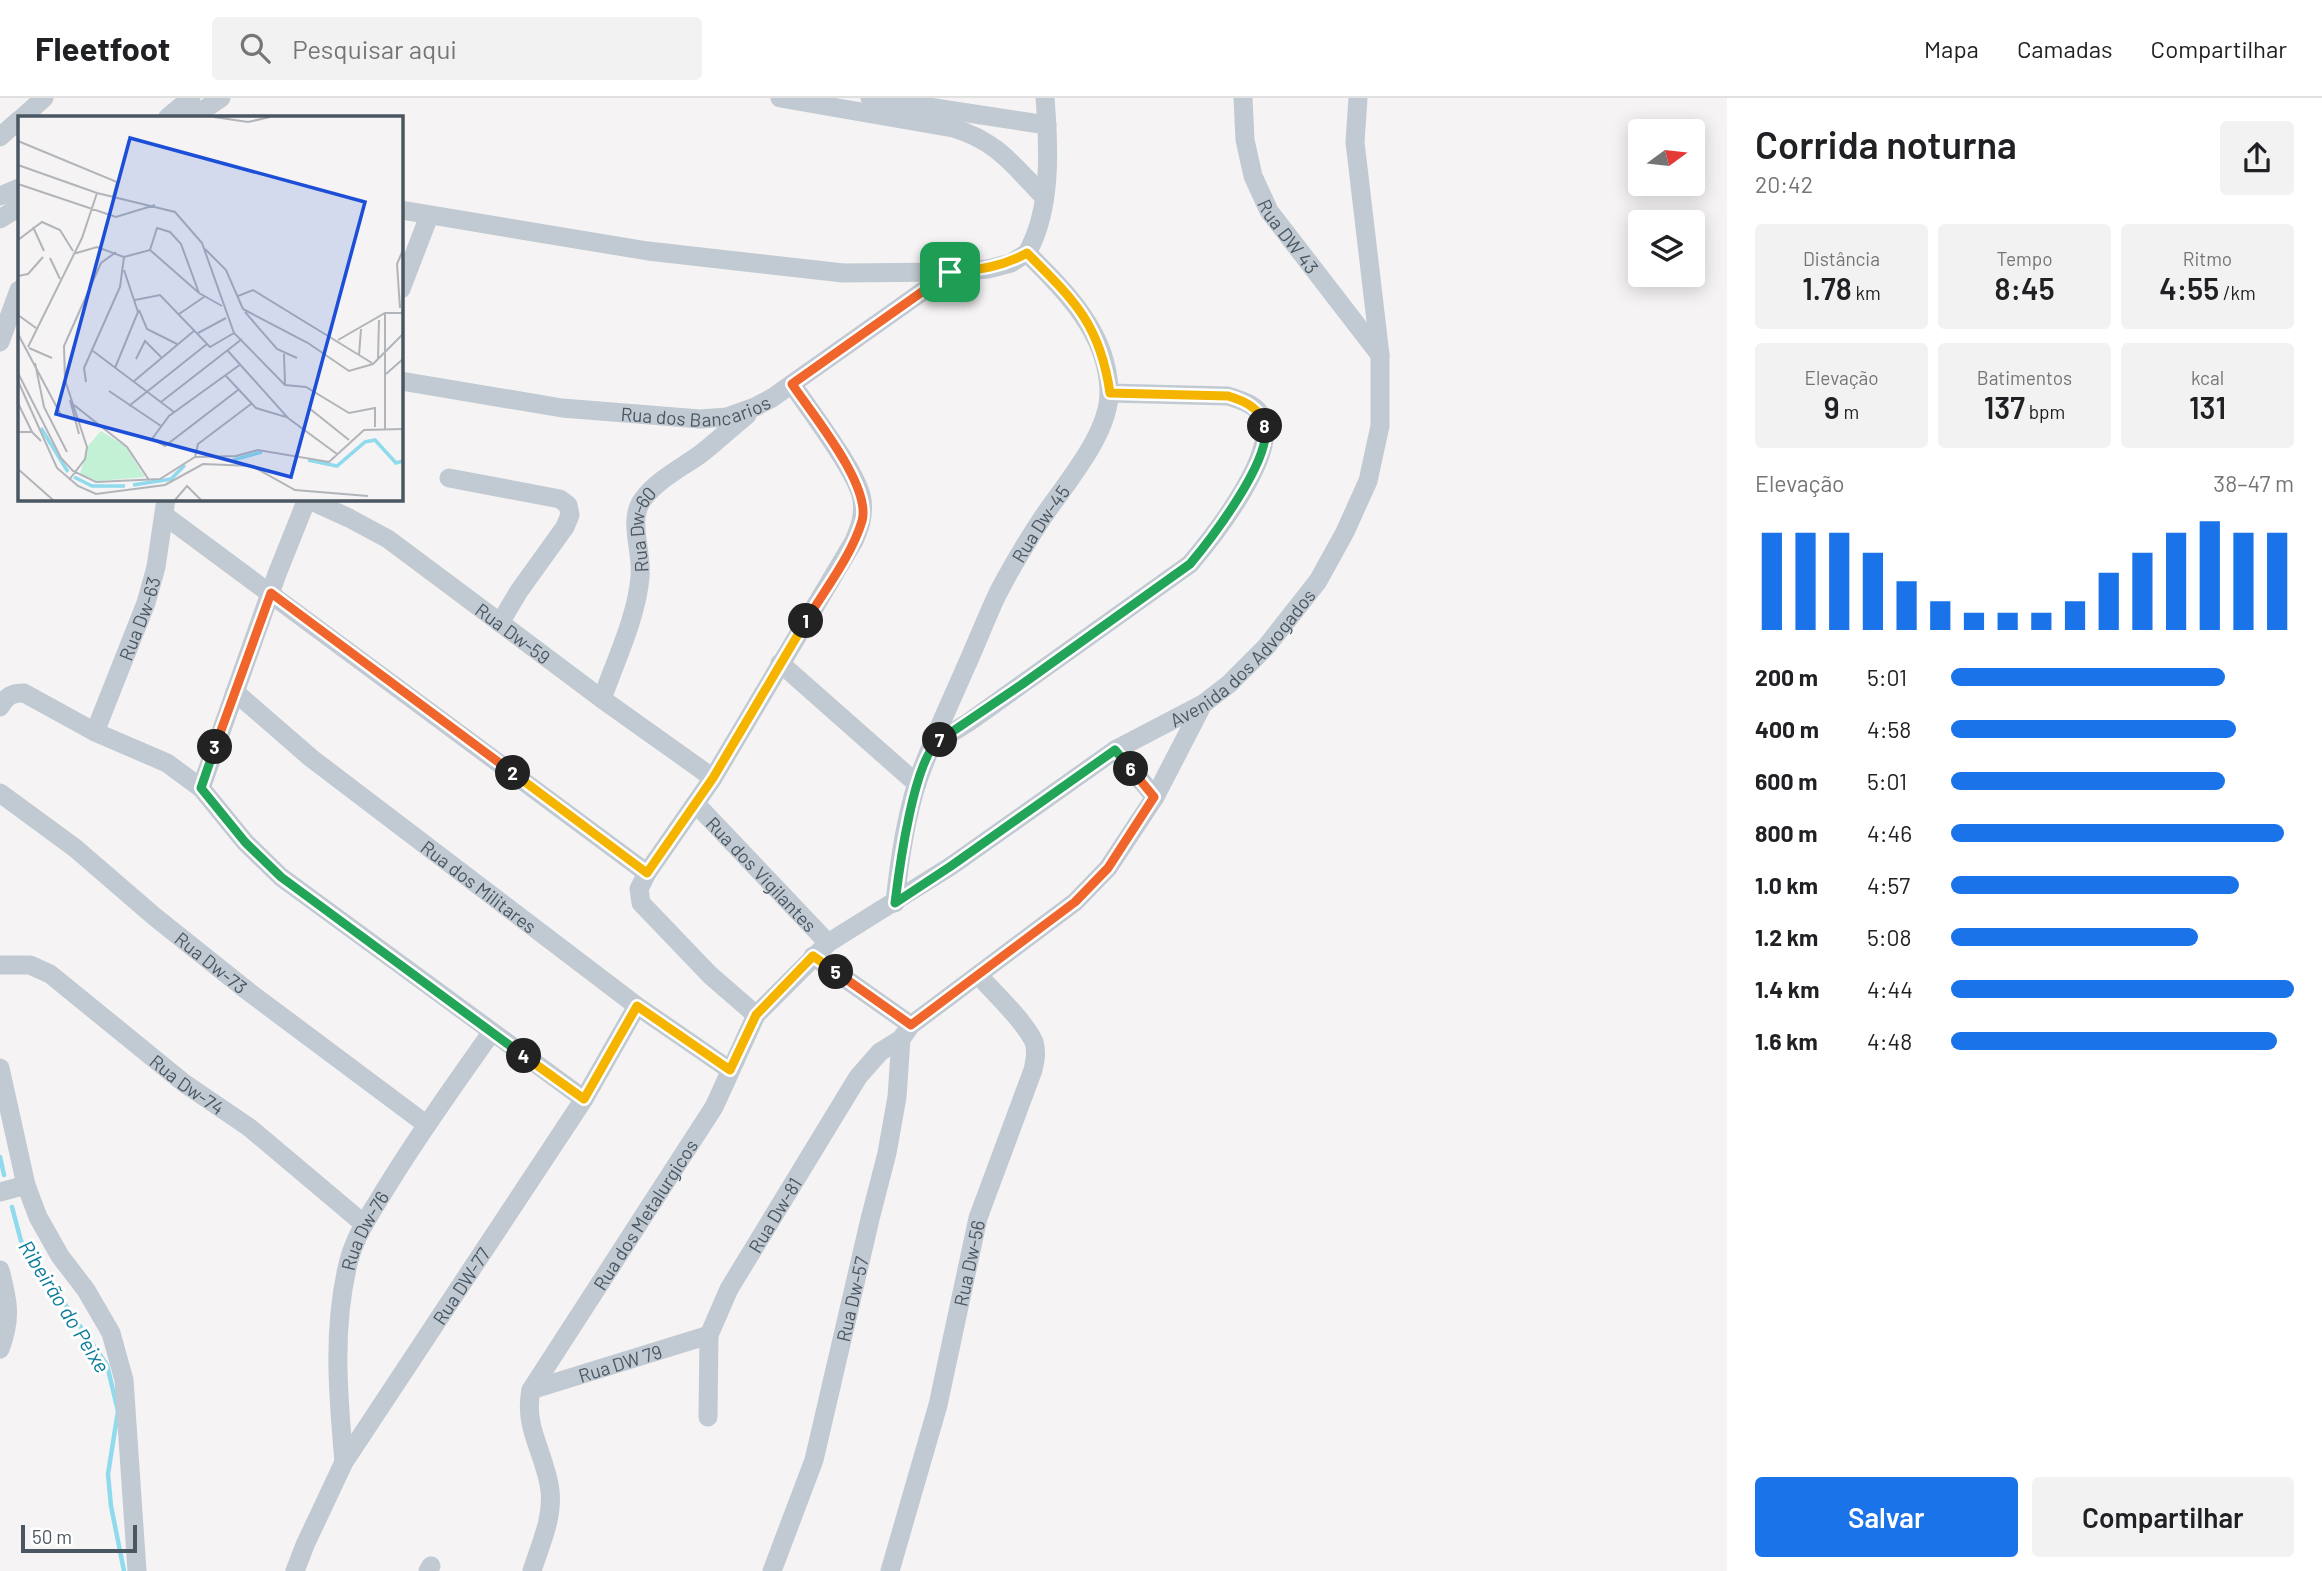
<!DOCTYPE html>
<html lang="pt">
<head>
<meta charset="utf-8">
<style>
  body { margin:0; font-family:Barlow,sans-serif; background:#f2f2f2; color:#202124; height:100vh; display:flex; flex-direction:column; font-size:26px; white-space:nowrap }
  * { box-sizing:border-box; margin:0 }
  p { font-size:23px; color:#757577 }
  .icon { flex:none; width:38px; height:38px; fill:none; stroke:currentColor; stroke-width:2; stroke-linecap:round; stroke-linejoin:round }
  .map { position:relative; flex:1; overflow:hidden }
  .drawer { display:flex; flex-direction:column; background:#fff; width:595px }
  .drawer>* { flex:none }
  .needle { width:46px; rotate:75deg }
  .buttons { position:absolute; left:1628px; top:21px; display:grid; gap:14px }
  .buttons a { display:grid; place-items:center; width:77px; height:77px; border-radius:7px; background:#fff; box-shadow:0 4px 18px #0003; font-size:35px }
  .scale { position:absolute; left:21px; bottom:18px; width:116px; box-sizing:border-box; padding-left:7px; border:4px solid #4a5661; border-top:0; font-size:19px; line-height:24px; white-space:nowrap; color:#4a5661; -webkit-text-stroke:5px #fff; paint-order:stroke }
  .pin { position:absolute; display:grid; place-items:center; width:60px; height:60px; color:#fff; margin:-30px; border-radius:14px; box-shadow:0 4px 10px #0006 }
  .km { position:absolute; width:35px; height:35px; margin:-18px; border-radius:50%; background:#222; color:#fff; font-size:19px; line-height:35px; text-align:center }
  .round { display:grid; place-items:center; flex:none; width:74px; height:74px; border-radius:7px; background:#f2f2f2 }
  .overview { display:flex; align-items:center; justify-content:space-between; height:119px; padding:0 28px }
  h1 { font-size:38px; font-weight:600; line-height:52px }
  .stats { display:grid; grid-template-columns:repeat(3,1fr); gap:10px; height:119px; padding:7px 28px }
  .stats div { display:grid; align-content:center; border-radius:7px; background:#f2f2f2; text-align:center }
  .stats b { font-size:30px; font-weight:600 }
  .stats small { font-size:19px; font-weight:400 }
  .stats p { font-size:19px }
  .chart { height:196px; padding:14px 28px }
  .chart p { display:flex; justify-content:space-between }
  .chart svg { width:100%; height:126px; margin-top:7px; stroke:#1a73e8; stroke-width:6 }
  .primary-button { display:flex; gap:14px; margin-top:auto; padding:14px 28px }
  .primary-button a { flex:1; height:80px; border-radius:7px; background:#1a73e8; color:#fff; font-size:28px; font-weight:600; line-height:80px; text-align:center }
  .primary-button a+a { background:#f2f2f2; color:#202124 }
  ul { padding:0 28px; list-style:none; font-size:23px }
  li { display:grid; grid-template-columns:112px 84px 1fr; align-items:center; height:52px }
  li i { height:18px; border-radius:9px; background:#1a73e8 }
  header { display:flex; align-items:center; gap:42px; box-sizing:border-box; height:98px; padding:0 35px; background:#fff; border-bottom:2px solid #e0e0e0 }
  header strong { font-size:33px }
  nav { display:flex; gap:38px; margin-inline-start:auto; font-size:24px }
  .search { width:490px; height:63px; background:#f2f2f2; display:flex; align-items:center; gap:18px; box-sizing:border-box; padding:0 24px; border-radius:7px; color:#757577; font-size:26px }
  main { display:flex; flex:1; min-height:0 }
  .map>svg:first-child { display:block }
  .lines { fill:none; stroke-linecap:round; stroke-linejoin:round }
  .stream { stroke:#90daee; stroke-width:4.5 }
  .minor { stroke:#c1cad2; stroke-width:19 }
  .split-1-casing { stroke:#fff; stroke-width:14 }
  .split-2-casing { stroke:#fff; stroke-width:14 }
  .split-3-casing { stroke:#fff; stroke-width:14 }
  .split-4-casing { stroke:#fff; stroke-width:14 }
  .split-5-casing { stroke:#fff; stroke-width:14 }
  .split-6-casing { stroke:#fff; stroke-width:14 }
  .split-7-casing { stroke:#fff; stroke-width:14 }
  .split-8-casing { stroke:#fff; stroke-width:14 }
  .split-9-casing { stroke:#fff; stroke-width:14 }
  .split-1 { stroke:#f0652b; stroke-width:9 }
  .split-2 { stroke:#f5b400; stroke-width:9 }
  .split-3 { stroke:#f0652b; stroke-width:9 }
  .split-4 { stroke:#22a559; stroke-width:9 }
  .split-5 { stroke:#f5b400; stroke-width:9 }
  .split-6 { stroke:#f0652b; stroke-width:9 }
  .split-7 { stroke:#22a559; stroke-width:9 }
  .split-8 { stroke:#22a559; stroke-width:9 }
  .split-9 { stroke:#f5b400; stroke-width:9 }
  .labels { text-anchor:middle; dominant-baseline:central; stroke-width:6; stroke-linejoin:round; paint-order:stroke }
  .street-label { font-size:19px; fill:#4a5661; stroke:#fff }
  .water-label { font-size:21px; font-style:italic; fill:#0c7c9b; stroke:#fff }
  .inset-river { fill:none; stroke:#90daee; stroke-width:3.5 }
  .inset-road { fill:none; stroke:#b1b4b9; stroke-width:2 }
  .view { fill:#1d4ed8; fill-opacity:0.15; stroke:#1d4ed8; stroke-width:3.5 }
  .inset-edge { fill:none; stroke:#4a5661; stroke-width:3.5 }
</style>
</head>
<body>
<header>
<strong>Fleetfoot</strong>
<div class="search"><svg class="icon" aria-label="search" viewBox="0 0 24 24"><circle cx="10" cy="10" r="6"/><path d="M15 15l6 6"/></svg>Pesquisar aqui</div>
<nav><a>Mapa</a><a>Camadas</a><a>Compartilhar</a></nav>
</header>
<main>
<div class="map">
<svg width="1727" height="1473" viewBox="0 0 1727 1473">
  <rect width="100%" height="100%" fill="#f5f3f3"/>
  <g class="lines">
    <!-- stream -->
    <g class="stream">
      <path d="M0,1059L4,1077"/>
      <path d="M12,1109L21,1143L107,1267L118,1313L108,1376L111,1408L124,1473"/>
    </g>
    <!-- minor -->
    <g class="minor">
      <path d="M780,0L953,30C997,43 1013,67 1044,99"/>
      <path d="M870,0L1047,27"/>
      <path id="s1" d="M1243,0L1245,42L1253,78L1269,113L1380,257"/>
      <path d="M23,19L44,0"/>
      <path d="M168,19L191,0"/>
      <path d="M193,19L221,0"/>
      <path d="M0,39L19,22"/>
      <path d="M0,98L19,90"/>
      <path d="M401,112L648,153L843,175L950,174L988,171L1011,165L1027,155"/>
      <path d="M0,121L19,109"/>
      <path d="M1027,155C1052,111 1049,49 1045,0"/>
      <path d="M401,191L429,118"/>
      <path d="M0,244L19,192"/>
      <path id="s2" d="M401,283L562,310L700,321L727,319L755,309L772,300L950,174"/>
      <path d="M449,380L560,401L568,407L570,417L565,429L519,493L500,525"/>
      <path id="s3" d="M307,401L349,420L388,441L602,601L713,680"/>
      <path d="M164,417L647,775"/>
      <path d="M780,565L917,686"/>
      <path id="s4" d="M235,594L311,660L637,908L730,972"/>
      <path id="s5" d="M602,601C615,564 637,518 640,479C643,454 627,422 643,401C658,381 683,369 702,355C717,343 732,329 747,317"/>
      <path d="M0,609C7,598 11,595 24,595L95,634L167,665L201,690L245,744L281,779L584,1001"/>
      <path id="s6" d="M95,634L146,505L156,469L166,401"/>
      <path d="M932,647L969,624L1190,466C1213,439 1277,358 1263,321C1258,307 1241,302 1228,298L1109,295"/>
      <path d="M1115,652L1155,699"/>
      <path d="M201,690L277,476L307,401"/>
      <path id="s7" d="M0,695L75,750L155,819L249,894L427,1027"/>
      <path id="s8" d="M696,706L828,845"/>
      <path id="s9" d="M895,805C899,765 905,723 917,685C930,647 948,610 964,573C976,547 986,520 998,495C1011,470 1026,445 1041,422C1064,387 1111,335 1109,292C1107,234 1066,194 1027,155"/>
      <path d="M813,858L911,927"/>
      <path id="s10" d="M0,867H30L50,876L184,985L250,1030L364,1126"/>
      <path d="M756,917L710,877L641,805L639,791L647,775L713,680L854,443C860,429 864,418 862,402C859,376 808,310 792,286"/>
      <path d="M0,970L26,1087L38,1119L60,1158L86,1192L111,1235L124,1282L137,1473"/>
      <path d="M0,1094L26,1087"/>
      <path d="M0,1172C8,1203 12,1220 0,1251"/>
      <path id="s11" d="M531,1292L709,1237"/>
      <path id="s12" d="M708,1319L709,1237L729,1191L858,979L880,954L901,941"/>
      <path id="s13" d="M344,1364C338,1297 332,1228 349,1162C356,1136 372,1113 386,1090C418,1037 455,986 491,935"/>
      <path id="s14" d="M295,1473L305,1447L344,1364L584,1001L637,908"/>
      <path d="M428,1473L431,1468"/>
      <path id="s15" d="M532,1473C540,1447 553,1421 550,1393C546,1356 523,1331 531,1292L714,1009L756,917L828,845L951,768L1115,652L1203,606L1229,586L1266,549L1318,483L1345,434L1368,383L1380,328V257L1355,44L1358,0"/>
      <path id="s16" d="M772,1473L814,1362L870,1121L887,1055L897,999L901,941L911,927L1075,804L1108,770L1155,699L1203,606"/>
      <path id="s17" d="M890,1473L938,1307L978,1120L1033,972C1035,963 1037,954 1034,944C1026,925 994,894 979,878"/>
    </g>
  </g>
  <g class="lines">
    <defs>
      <path id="split-1" d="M806,523C824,493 852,457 862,423C872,388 812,316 792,286L950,174"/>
      <path id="split-2" d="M513,675L647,775L713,680L806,523"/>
      <path id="split-3" d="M215,649L271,495L513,675"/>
      <path id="split-4" d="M215,649L201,690L245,744L281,779L524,958"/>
      <path id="split-5" d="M524,958L584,1001L637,908L730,972L756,917L813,858L836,874"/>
      <path id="split-6" d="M836,874L911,927L1075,804L1108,770L1154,699L1131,671"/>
      <path id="split-7" d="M940,642C914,658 899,772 895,805L951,768L1115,652L1131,671"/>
      <path id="split-8" d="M940,642L1021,587L1190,466C1211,441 1272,362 1265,328"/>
      <path id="split-9" d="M950,174C978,172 1002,169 1027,155C1074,202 1100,226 1110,295L1228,298C1245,303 1260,310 1265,328"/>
    </defs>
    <!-- split-1 casing -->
    <use href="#split-1" class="split-1-casing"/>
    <!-- split-2 casing -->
    <use href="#split-2" class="split-2-casing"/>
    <!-- split-3 casing -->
    <use href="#split-3" class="split-3-casing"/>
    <!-- split-4 casing -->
    <use href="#split-4" class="split-4-casing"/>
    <!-- split-5 casing -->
    <use href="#split-5" class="split-5-casing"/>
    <!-- split-6 casing -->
    <use href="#split-6" class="split-6-casing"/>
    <!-- split-7 casing -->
    <use href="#split-7" class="split-7-casing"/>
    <!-- split-8 casing -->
    <use href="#split-8" class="split-8-casing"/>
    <!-- split-9 casing -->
    <use href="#split-9" class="split-9-casing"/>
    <!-- split-1 -->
    <use href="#split-1" class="split-1"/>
    <!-- split-2 -->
    <use href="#split-2" class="split-2"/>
    <!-- split-3 -->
    <use href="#split-3" class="split-3"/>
    <!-- split-4 -->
    <use href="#split-4" class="split-4"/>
    <!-- split-5 -->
    <use href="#split-5" class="split-5"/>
    <!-- split-6 -->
    <use href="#split-6" class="split-6"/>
    <!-- split-7 -->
    <use href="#split-7" class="split-7"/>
    <!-- split-8 -->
    <use href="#split-8" class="split-8"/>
    <!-- split-9 -->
    <use href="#split-9" class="split-9"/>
  </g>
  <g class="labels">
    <!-- street labels -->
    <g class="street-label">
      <text stroke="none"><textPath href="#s1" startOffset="149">Rua DW 43</textPath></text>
      <text stroke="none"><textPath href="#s2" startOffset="298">Rua dos Bancarios</textPath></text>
      <text stroke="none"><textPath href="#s9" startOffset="410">Rua Dw-45</textPath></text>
      <text stroke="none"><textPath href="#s5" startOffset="177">Rua Dw-60</textPath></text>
      <text stroke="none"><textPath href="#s6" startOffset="122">Rua Dw-63</textPath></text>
      <text stroke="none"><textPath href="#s3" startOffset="247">Rua Dw-59</textPath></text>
      <text stroke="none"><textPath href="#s15" startOffset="1232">Avenida dos Advogados</textPath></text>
      <text stroke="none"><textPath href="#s8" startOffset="96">Rua dos Vigilantes</textPath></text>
      <text stroke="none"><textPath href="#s4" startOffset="312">Rua dos Militares</textPath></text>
      <text stroke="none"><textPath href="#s7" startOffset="271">Rua Dw-73</textPath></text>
      <text stroke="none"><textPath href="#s10" startOffset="228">Rua Dw-74</textPath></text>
      <text stroke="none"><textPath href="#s15" startOffset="396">Rua dos Metalurgicos</textPath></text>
      <text stroke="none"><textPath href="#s12" startOffset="219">Rua Dw-81</textPath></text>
      <text stroke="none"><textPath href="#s13" startOffset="236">Rua Dw-76</textPath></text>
      <text stroke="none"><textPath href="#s17" startOffset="318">Rua Dw-56</textPath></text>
      <text stroke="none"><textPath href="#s14" startOffset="331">Rua DW-77</textPath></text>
      <text stroke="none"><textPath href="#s16" startOffset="284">Rua Dw-57</textPath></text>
      <text stroke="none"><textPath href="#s11" startOffset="93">Rua DW 79</textPath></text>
    </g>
    <!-- water labels -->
    <g class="water-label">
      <text transform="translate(65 1208) rotate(58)">Ribeirão do Peixe</text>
    </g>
  </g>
  <!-- overview -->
  <g transform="translate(18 18)">
    <rect width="385" height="385" fill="#f5f3f3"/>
    <path d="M83,315L107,330L127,361L80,365L62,358L70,330Z" fill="#c3f1d5"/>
    <path class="inset-river" d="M23,312L50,356M215,344L244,336M290,344L319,350L347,326L357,324L378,347L385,345M56,361L74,370H107M115,369L153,363L167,349"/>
    <path class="inset-road" d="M196,1L230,6L252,1M0,25L99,66L95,81M0,49L79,77L157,96L184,127L216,217L267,269L288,271L331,297L357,292V311M0,68L98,101L137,89M15,111L26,135M0,124L24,106L42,114L55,135M187,133L208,154L225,193M132,134L139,112L152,116L163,128L181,177M132,134L181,177L204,190M55,138L79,131L106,141M106,141L132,134M32,142L42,163M0,160L10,158L25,141M220,180L235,174L354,247M117,184L142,179L192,231L216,217M382,192L379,148L385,134M225,193L290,227L331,255L355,248L385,218M121,194L129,213L159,228M227,196L259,233L279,242M367,197V313M161,198L186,181M0,199L18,212M180,217L208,202M0,218L44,301M320,224L367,197H385M10,231L64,122L79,77M11,232L34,242M75,235L156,296M210,235L270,302L319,338M266,238L267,268M341,239L343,213M360,242L361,204M118,243L127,225L143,241M17,247L26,291L49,336M97,252L120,196L106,154M0,257L43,342L55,355L78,366L142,363L177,341L218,340L240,334L311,346L346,314L385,313M368,258L385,243M208,260L238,292L268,301M0,265L39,352L60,370L78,378L147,369L185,348L234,350L277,374L350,380M68,266L66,252L102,171L106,141M115,266L177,214M220,274L147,330L134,323L151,300L223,248M91,275L143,310M52,284L61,318M143,286L224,223M0,287L14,316M56,289L109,331L131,364M111,290L189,228M291,292L331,324M0,316H14L23,325M177,341L180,328L233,288M0,353L35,384M51,364L67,343L69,331L47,264L46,230L83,147L98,136M157,384L169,370L183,384"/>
    <path class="view" d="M112,22L347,86L273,361L38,298Z"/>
    <rect width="385" height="385" class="inset-edge"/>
  </g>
</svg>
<div class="buttons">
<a><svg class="needle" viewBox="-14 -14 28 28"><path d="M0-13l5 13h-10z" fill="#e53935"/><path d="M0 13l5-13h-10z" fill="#757577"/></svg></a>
<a><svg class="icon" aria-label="layers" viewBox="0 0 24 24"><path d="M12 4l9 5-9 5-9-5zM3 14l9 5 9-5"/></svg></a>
</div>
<div class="scale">50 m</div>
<div class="pin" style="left:950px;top:174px;background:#1e9e55"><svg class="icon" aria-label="arrive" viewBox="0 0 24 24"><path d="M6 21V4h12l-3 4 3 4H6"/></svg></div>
<b class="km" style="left:806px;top:523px">1</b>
<b class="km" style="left:513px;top:675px">2</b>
<b class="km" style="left:215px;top:649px">3</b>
<b class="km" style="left:524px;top:958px">4</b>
<b class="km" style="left:836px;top:874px">5</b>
<b class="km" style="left:1131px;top:671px">6</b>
<b class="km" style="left:940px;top:642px">7</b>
<b class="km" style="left:1265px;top:328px">8</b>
</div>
<section class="drawer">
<div class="overview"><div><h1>Corrida noturna</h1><p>20:42</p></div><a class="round"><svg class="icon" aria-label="share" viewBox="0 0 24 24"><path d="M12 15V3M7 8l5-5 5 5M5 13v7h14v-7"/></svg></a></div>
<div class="stats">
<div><p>Distância</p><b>1.78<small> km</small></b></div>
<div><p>Tempo</p><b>8:45</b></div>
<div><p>Ritmo</p><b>4:55<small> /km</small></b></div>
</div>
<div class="stats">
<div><p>Elevação</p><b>9<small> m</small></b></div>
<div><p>Batimentos</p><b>137<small> bpm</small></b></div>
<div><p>kcal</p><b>131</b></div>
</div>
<div class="chart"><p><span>Elevação</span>38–47 m</p>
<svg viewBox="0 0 160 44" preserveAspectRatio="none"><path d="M5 44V10M15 44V10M25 44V10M35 44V17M45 44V27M55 44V34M65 44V38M75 44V38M85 44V38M95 44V34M105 44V24M115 44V17M125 44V10M135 44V6M145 44V10M155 44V10"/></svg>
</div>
<ul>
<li><b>200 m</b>5:01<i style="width:80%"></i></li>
<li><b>400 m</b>4:58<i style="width:83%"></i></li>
<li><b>600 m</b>5:01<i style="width:80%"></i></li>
<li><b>800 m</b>4:46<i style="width:97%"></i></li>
<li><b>1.0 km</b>4:57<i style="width:84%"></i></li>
<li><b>1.2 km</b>5:08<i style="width:72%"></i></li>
<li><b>1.4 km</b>4:44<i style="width:100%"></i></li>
<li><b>1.6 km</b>4:48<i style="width:95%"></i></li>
</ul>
<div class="primary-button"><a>Salvar</a><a>Compartilhar</a></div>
</section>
</main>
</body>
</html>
